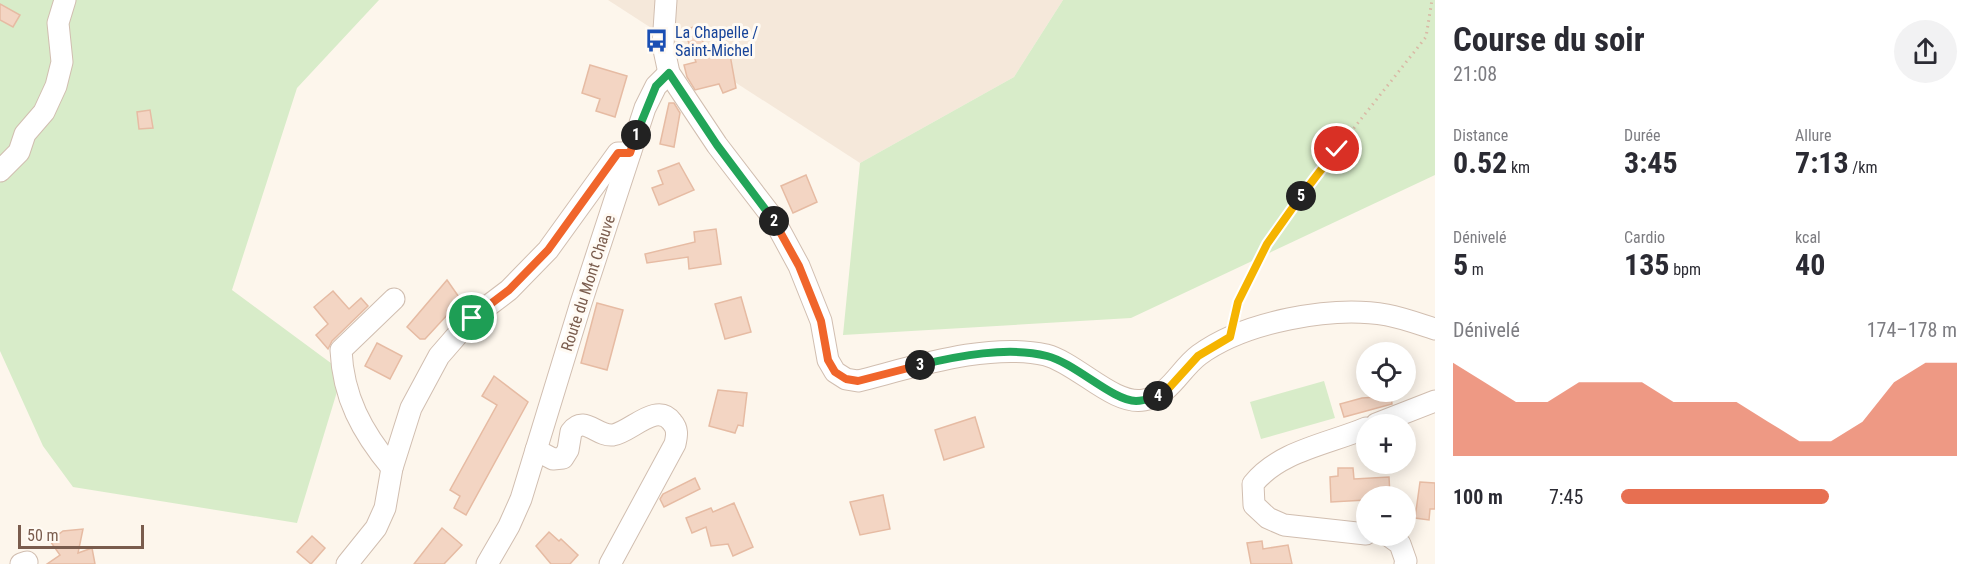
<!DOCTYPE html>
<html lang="fr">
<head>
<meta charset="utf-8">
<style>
  body { margin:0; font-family:"Roboto Condensed",sans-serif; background:#f2f2f3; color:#2b2b33; height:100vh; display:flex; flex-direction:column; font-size:22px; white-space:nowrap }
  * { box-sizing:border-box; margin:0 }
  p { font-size:20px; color:#7c7c81 }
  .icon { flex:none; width:33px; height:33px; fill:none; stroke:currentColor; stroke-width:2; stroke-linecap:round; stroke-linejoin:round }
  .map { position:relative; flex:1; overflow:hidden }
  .details { display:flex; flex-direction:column; background:#fff; width:540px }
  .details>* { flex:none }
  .buttons { position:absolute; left:1356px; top:342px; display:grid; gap:12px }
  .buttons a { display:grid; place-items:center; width:60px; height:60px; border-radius:50%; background:#fff; box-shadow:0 3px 15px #0003; font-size:30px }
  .scale { position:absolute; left:18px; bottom:15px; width:126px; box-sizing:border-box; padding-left:6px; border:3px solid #7a5c4d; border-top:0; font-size:16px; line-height:21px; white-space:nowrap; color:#7a5c4d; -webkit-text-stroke:4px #fffaf3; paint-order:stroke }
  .pin { position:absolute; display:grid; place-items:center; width:51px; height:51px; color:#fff; margin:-26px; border:3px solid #fff; border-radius:50%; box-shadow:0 2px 6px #0007 }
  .km { position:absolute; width:30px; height:30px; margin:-15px; border-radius:50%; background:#222; color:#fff; font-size:16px; line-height:30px; text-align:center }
  .round { display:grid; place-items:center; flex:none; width:63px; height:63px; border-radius:32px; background:#f2f2f3 }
  .summary { display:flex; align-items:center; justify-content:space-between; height:102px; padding:0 18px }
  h1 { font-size:33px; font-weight:700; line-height:45px }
  .stats { display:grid; grid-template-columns:repeat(3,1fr); gap:9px; height:102px; padding:6px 18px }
  .stats div { display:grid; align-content:center }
  .stats b { font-size:30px; font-weight:700 }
  .stats small { font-size:16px; font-weight:400 }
  .stats p { font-size:16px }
  .chart { height:168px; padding:12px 18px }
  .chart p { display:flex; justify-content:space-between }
  .chart svg { width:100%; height:108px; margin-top:6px; fill:#e76f51; opacity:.7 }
  ul { padding:0 18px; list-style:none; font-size:20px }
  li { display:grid; grid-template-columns:96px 72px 1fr; align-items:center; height:45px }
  li i { height:15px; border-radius:8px; background:#e76f51 }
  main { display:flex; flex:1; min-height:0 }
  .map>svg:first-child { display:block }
  .residential { fill:#f5e8da }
  .green { fill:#d8ecc9 }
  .building { fill:#f3d5c3; stroke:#e6bba3; stroke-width:1.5 }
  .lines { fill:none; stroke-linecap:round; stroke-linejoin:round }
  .minor-casing { stroke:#d1beb0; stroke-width:23 }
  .path { stroke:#d9b8a5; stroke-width:3; stroke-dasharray:1.5 4.5; stroke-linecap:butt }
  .minor { stroke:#fff; stroke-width:21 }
  .split-1-casing { stroke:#fff; stroke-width:12 }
  .split-2-casing { stroke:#fff; stroke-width:12 }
  .split-3-casing { stroke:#fff; stroke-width:12 }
  .split-4-casing { stroke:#fff; stroke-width:12 }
  .split-5-casing { stroke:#fff; stroke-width:12 }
  .split-6-casing { stroke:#fff; stroke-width:12 }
  .split-1 { stroke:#f0652b; stroke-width:8 }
  .split-2 { stroke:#22a559; stroke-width:8 }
  .split-3 { stroke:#f0652b; stroke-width:8 }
  .split-4 { stroke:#22a559; stroke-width:8 }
  .split-5 { stroke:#f5b400; stroke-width:8 }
  .split-6 { stroke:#f5b400; stroke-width:8 }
  .labels { text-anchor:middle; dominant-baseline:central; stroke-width:6; stroke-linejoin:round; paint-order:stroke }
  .transit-label { font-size:16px; fill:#164399; stroke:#fffaf3; text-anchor:start }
  .street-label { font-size:16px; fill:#7a5c4d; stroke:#fffaf3 }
</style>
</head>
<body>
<main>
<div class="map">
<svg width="1435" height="564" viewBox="0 0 1435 564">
  <rect width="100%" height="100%" fill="#fdf6ec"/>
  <!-- residential -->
  <path class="residential" d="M608,0H1063L1014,77L860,163Z"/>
  <!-- green -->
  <g class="green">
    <path d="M0,0H379L297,88L232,290L343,372L297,523L73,487L43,446L0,351Z"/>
    <path d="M1063,0H1435V175L1131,318L843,335L860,163L1014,77Z"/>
    <path d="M1324,381L1335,418L1261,439L1250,402Z"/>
  </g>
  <!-- building -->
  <g class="building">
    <path d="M0,4L20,15L13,27L0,20Z"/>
    <path d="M697,26L707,53L729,49L736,88L723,93L719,84L695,90L687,77L684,65L696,62L684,30Z"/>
    <path d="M590,65L627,76L615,117L596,111L600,99L582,93Z"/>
    <path d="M669,103H674L680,113L674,147L660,144Z"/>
    <path d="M150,110L153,128L139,129L137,112Z"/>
    <path d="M679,163L694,190L659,205L652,188L663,184L658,171Z"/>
    <path d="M806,175L817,202L793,213L781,186Z"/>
    <path d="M716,229L721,264L689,269L688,257L647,263L645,254L695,242L694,232Z"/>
    <path d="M447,280L461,300L425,339H420L407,327Z"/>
    <path d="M333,291L349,309L361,298L368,306L332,341L328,349L316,335L328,324L314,307Z"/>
    <path d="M741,297L751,332L725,339L715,304Z"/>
    <path d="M597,303L623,310L607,370L581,363Z"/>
    <path d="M377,343L402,356L390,379L365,366Z"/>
    <path d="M494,376L528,402L466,515L454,508L460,496L450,490L497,405L482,396Z"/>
    <path d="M718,390L747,393L743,426L738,425L735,433L709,426Z"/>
    <path d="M1391,396L1392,404L1344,417L1340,404L1362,398Z"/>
    <path d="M975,417L984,447L944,460L935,430Z"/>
    <path d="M1338,468H1353L1354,479L1389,477L1390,496H1366V500L1331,502L1330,477L1338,476Z"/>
    <path d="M695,478L700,489L664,507L660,499L663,494Z"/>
    <path d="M1420,482L1435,483V509H1430L1429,520L1415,518Z"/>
    <path d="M883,495L890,529L860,535L850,502Z"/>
    <path d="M734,503L753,547L733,556L728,544L711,546L706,527L692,533L686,518L711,508L713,512Z"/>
    <path d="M442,528L462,545L444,564H414Z"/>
    <path d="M83,529L78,553L92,548L95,564H47L60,555L50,541L63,531Z"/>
    <path d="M549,532L559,541L561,539L578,555L570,564H551L536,546Z"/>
    <path d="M312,536L325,548L311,564L297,552Z"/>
    <path d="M1262,541L1263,549L1288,545L1292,564H1251L1247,543Z"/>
  </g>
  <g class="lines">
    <defs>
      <g id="minor">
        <path d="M666,0L663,45L669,73L717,145L773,218L799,266L821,321L828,360L835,372L846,379L858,381C914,367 989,342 1046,355C1077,363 1114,406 1144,400C1171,395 1179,370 1199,355C1244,322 1332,305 1387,315C1403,318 1419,324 1435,329"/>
        <path d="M0,171L19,152L25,134L44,112L56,86L62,62L58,23L65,0"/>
        <path d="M1376,424L1435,401"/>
        <path d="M1366,428C1328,444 1279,451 1253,484L1254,505L1268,518L1284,525L1366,534"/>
        <path d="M536,450L553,459L563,458L568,450L571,432C584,414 597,437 613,435C631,432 657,401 672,422C678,429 677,435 675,444L610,564"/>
        <path d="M392,468C362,432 343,397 341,350L394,299"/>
        <path d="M1389,536L1400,544L1406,561L1405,564"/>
        <path d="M21,564L27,562"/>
        <path d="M347,564L376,528L385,508L392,468L411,408L439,356L472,318L509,290L548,250L618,153H630"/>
        <path d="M487,564L509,526L521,499L581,303L645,108L656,86L669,73"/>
      </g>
    </defs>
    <!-- minor casing -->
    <use href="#minor" class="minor-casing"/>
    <!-- path -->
    <path class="path" d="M1235,314L1238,301L1267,244L1293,205L1426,37L1432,0"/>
    <!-- minor -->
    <use href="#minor" class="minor"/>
  </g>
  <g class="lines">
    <defs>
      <path id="split-1" d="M472,318L509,290L548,250L618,153H630L636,135"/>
      <path id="split-2" d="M636,135L656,86L669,73L717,145L774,221"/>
      <path id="split-3" d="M774,221L799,266L821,321L828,360L835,372L846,379L858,381L920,365"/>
      <path id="split-4" d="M920,365C958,356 1008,346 1047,356C1075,363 1113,401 1136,401C1144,401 1151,398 1158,396"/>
      <path id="split-5" d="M1158,396L1168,389L1198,356L1230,337L1238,302L1267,244L1301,196"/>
      <path id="split-6" d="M1301,196L1337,149"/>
    </defs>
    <!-- split-1 casing -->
    <use href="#split-1" class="split-1-casing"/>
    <!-- split-2 casing -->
    <use href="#split-2" class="split-2-casing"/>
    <!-- split-3 casing -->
    <use href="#split-3" class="split-3-casing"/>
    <!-- split-4 casing -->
    <use href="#split-4" class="split-4-casing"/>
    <!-- split-5 casing -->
    <use href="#split-5" class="split-5-casing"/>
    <!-- split-6 casing -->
    <use href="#split-6" class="split-6-casing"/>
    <!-- split-1 -->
    <use href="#split-1" class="split-1"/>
    <!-- split-2 -->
    <use href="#split-2" class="split-2"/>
    <!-- split-3 -->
    <use href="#split-3" class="split-3"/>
    <!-- split-4 -->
    <use href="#split-4" class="split-4"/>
    <!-- split-5 -->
    <use href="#split-5" class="split-5"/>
    <!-- split-6 -->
    <use href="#split-6" class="split-6"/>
  </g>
  <!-- icons -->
  <defs>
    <symbol id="bus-bare" viewBox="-9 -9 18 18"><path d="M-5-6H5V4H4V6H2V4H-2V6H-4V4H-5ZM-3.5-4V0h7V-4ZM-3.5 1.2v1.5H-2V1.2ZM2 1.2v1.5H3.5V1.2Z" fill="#1a4fb4" stroke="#fffaf3" stroke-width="2.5" paint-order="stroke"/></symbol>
  </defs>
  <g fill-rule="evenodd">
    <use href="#bus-bare" x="640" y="24" width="33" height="33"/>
  </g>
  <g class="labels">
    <!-- transit labels -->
    <g class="transit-label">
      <text x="675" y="32">La Chapelle /<tspan x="675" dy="18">Saint-Michel</tspan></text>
    </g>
    <!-- street labels -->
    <g class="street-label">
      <text transform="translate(588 283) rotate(-72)">Route du Mont Chauve</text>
    </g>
  </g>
</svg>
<div class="buttons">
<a><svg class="icon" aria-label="locate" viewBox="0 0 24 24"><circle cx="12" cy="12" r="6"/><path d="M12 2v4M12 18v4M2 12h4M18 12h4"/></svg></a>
<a>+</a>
<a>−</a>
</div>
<div class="scale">50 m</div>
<div class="pin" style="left:472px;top:318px;background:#1e9e55"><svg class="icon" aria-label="arrive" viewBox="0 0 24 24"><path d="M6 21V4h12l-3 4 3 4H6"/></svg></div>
<div class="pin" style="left:1337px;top:149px;background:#d93025"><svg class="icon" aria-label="check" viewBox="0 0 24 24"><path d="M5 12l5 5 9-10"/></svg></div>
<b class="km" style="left:636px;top:135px">1</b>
<b class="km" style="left:774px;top:221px">2</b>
<b class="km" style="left:920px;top:365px">3</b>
<b class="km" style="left:1158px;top:396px">4</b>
<b class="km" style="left:1301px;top:196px">5</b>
</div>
<section class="details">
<div class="summary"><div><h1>Course du soir</h1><p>21:08</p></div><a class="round"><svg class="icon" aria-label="share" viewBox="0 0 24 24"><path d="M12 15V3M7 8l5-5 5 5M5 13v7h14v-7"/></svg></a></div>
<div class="stats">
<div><p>Distance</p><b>0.52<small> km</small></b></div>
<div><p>Durée</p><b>3:45</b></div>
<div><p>Allure</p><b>7:13<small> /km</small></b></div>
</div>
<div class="stats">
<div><p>Dénivelé</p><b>5<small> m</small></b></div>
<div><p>Cardio</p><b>135<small> bpm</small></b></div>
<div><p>kcal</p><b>40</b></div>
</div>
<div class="chart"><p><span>Dénivelé</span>174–178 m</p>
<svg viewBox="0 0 160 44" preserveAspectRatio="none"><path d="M0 44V6L10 14L20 22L30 22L40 14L50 14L60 14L70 22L80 22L90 22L100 30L110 38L120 38L130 30L140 14L150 6L160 6V44z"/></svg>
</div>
<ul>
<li><b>100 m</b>7:45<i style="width:62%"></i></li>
</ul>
</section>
</main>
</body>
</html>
